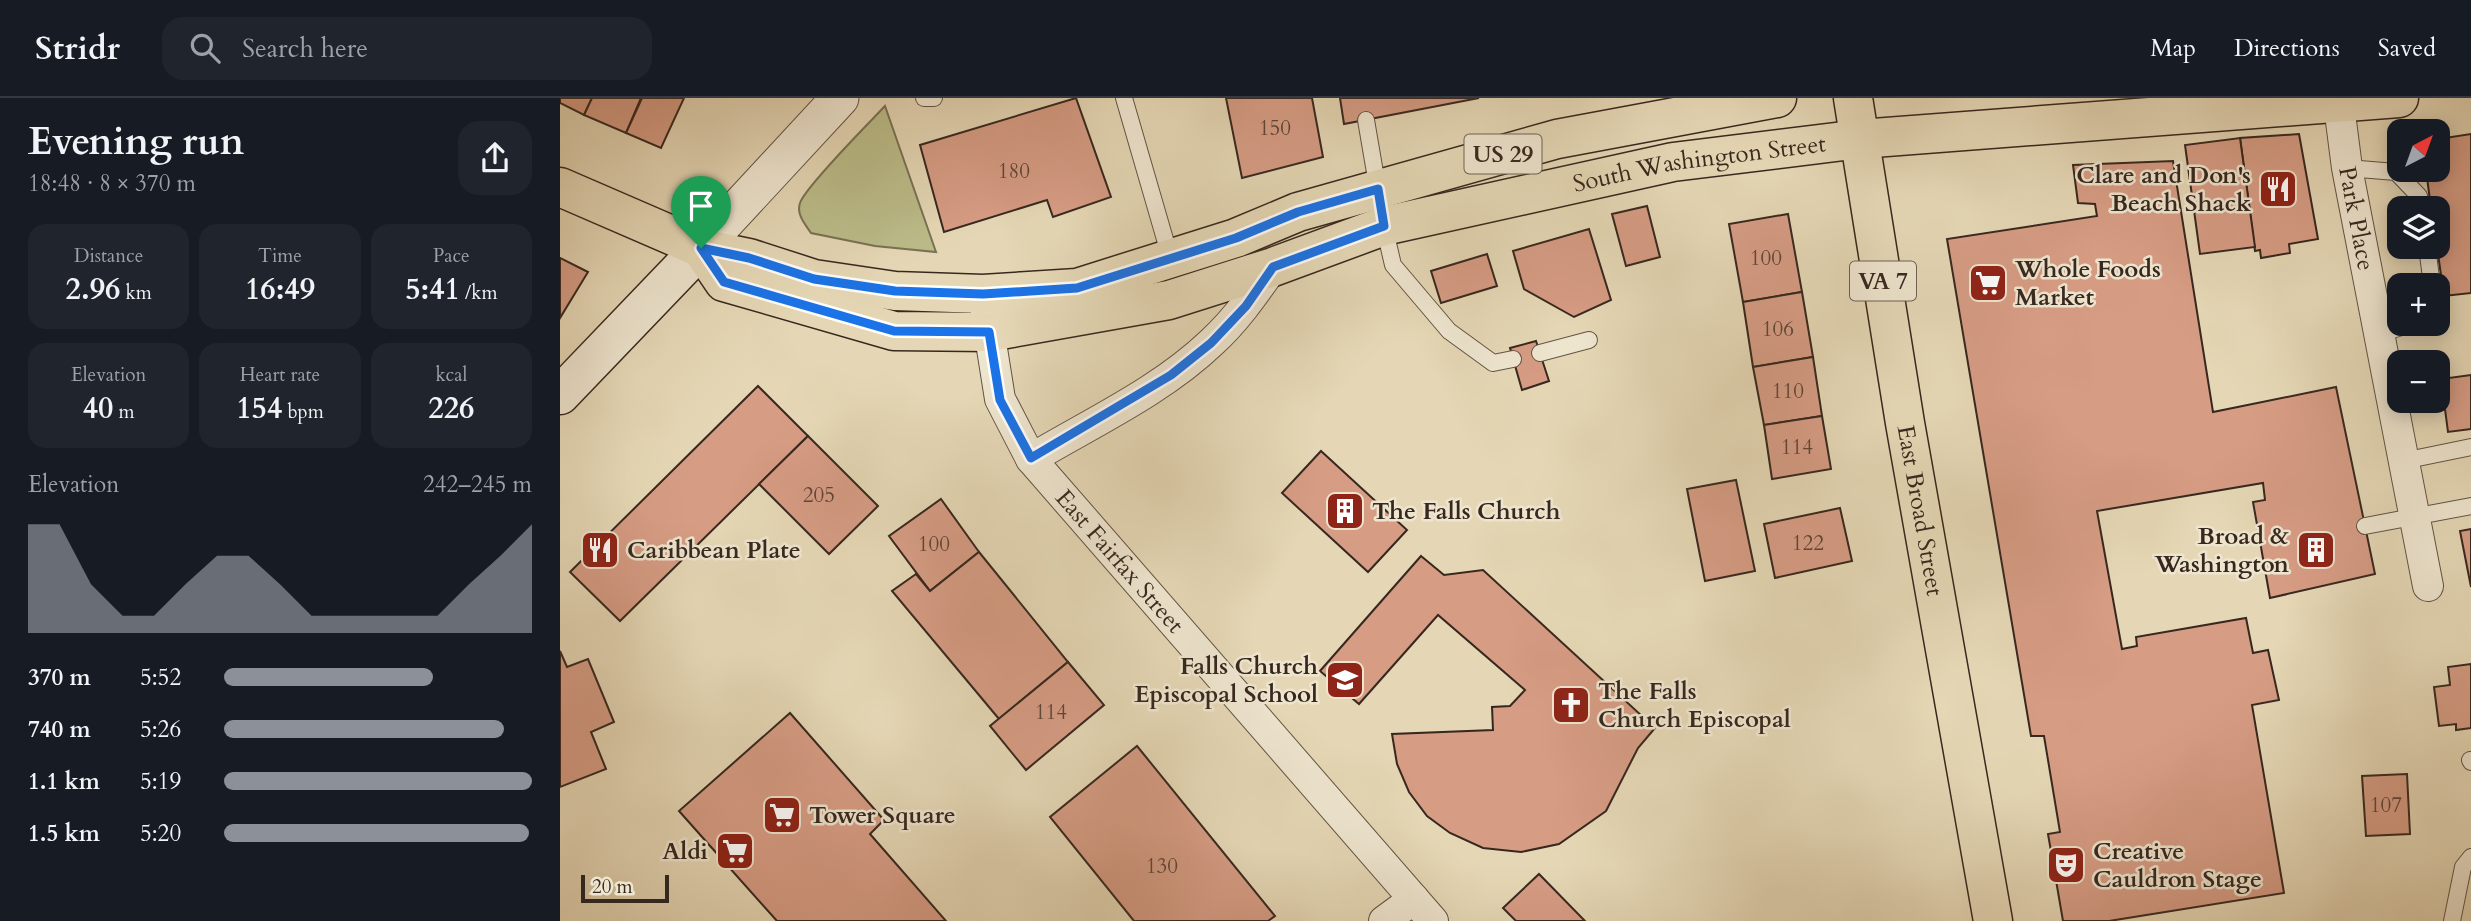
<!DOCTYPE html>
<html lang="en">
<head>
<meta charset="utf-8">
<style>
  body { margin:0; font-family:Cardo,serif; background:#20242c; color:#f1f3f6; height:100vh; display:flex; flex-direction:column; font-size:26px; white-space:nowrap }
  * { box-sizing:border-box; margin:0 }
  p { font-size:23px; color:#9ea1a6 }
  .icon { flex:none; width:38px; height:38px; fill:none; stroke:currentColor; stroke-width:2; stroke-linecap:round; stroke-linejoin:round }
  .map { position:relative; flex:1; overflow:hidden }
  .details { display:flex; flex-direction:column; background:#171b24; width:560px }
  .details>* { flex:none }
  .needle { width:46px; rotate:41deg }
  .controls { position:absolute; left:1827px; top:21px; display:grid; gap:14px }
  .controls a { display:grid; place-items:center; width:63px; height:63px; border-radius:14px; background:#171b24; box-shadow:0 4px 18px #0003; font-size:35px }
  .scale { position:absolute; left:21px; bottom:18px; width:88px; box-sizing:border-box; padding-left:7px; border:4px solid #37281f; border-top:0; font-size:19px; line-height:24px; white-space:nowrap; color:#37281f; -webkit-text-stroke:5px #eee5cf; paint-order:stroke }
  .pin { position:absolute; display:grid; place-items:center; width:60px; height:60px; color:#fff; margin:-72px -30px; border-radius:50% 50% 50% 0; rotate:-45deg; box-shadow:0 0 7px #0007 }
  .pin .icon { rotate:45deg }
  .round { display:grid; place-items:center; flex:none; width:74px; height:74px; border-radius:21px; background:#20242c }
  .head { display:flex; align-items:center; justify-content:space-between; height:119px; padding:0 28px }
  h1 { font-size:38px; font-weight:600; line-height:52px }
  .metrics { display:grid; grid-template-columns:repeat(3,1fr); gap:10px; height:119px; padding:7px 28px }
  .metrics div { display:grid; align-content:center; border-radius:18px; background:#20242c; text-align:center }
  .metrics b { font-size:30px; font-weight:600 }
  .metrics small { font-size:19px; font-weight:400 }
  .metrics p { font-size:19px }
  .chart { height:196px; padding:14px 28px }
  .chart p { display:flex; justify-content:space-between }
  .chart svg { width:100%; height:126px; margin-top:7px; fill:#8c9099; opacity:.7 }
  ul { padding:0 28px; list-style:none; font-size:23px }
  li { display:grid; grid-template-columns:112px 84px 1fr; align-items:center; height:52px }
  li i { height:18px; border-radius:9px; background:#8c9099 }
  header { display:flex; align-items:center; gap:42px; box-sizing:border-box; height:98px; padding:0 35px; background:#171b24; border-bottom:2px solid #363941 }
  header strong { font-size:33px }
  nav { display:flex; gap:38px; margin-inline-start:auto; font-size:24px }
  .search { width:490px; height:63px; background:#20242c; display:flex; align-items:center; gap:18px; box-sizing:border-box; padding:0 24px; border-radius:21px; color:#9ea1a6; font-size:26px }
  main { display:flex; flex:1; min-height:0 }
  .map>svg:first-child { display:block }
  .green { fill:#bbbc89; stroke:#797254; stroke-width:2 }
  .building { fill:#d69c84; stroke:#37281f; stroke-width:2 }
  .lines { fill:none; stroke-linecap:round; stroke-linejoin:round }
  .service-casing { stroke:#625444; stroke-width:18 }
  .minor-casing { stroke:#625444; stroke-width:32 }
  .tertiary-casing { stroke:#625444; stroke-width:39 }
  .secondary-casing { stroke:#37281f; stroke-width:41 }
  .primary-casing { stroke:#37281f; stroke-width:41 }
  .service { stroke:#eee5cf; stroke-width:16 }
  .minor { stroke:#eee5cf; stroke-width:30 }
  .tertiary { stroke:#eee5cf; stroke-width:37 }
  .secondary { stroke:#eee5cf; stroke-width:38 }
  .primary { stroke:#e5d7b5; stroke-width:38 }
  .route-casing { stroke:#fff; stroke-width:14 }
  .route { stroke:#1a73e8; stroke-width:9 }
  .labels { text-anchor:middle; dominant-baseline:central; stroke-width:5; stroke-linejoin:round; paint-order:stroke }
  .number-label { font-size:21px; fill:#5f4538 }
  .shield { fill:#eee5cf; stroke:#6e6154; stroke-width:2 }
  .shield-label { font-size:23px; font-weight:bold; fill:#37281f }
  .street-label { font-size:24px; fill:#37281f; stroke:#eee5cf }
  .poi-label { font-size:24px; font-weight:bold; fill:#37281f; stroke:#eee5cf; text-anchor:start }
</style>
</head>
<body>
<header>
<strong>Stridr</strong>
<div class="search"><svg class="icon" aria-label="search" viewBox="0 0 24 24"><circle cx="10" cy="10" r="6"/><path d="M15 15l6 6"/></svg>Search here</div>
<nav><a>Map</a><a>Directions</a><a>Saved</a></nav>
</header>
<main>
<section class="details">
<div class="head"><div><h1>Evening run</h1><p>18:48 · 8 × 370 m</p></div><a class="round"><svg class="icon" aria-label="share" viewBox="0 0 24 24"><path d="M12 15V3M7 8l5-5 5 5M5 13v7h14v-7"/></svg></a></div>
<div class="metrics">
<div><p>Distance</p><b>2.96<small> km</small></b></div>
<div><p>Time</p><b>16:49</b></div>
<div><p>Pace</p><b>5:41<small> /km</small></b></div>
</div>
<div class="metrics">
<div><p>Elevation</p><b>40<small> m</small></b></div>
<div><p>Heart rate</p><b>154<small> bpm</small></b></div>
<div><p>kcal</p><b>226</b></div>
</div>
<div class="chart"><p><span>Elevation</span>242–245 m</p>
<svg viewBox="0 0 160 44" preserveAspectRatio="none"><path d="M0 44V6L10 6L20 27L30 38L40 38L50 27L60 17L70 17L80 27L90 38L100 38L110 38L120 38L130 38L140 27L150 17L160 6V44z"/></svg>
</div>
<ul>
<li><b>370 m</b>5:52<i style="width:68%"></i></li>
<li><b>740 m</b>5:26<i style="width:91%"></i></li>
<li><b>1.1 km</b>5:19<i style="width:100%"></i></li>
<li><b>1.5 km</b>5:20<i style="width:99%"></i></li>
</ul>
</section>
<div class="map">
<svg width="1911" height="823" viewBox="0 0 1911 823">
  <rect width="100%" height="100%" fill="#e5d7b5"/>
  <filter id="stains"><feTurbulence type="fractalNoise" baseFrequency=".00286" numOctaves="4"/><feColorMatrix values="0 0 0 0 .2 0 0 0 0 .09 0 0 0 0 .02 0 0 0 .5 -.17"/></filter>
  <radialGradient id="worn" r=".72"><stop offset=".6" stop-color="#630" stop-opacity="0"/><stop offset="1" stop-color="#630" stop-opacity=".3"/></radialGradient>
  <!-- green -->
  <path class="green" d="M325,8L376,154L315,148L251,135C245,126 236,116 240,105C245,89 310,24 325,8Z"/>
  <!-- building -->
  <g class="building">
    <path d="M0,0H32L24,17L0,5Z"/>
    <path d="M32,0H81L66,35L24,17Z"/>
    <path d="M82,0H124L101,50L66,35Z"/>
    <path d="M516,0L551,99L493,119L487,102L384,134L360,47Z"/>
    <path d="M666,0H752L763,59L682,80Z"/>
    <path d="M780,0H919L784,26Z"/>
    <path d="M1739,36L1758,141L1729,146L1730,155L1701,160L1700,152L1695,153L1680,40Z"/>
    <path d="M1911,36V195L1884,198L1877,149L1878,110H1871L1866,72H1878V41Z"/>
    <path d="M1680,40L1695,149L1640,156L1625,47Z"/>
    <path d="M1613,63L1653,314L1776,289L1815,476L1710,500L1693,404L1705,402L1703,385L1537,413L1562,551L1577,548L1576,539L1686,520L1693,555L1708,552L1719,602L1692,607L1724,795L1549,823H1503L1488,736L1500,734L1484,638H1471L1387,141L1537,118L1535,106L1518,105L1513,67Z"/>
    <path d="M1087,108L1100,159L1066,168L1052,116Z"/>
    <path d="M1228,116L1242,194L1183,204L1169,126Z"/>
    <path d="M1029,131L1051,202L1014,219L964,191L953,153Z"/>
    <path d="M927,156L937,188L881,205L871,173Z"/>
    <path d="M0,160L28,174L0,220Z"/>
    <path d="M1242,194L1253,259L1193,269L1183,204Z"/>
    <path d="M976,243L989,283L962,292L950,250Z"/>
    <path d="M1253,259L1262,318L1204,327L1193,269Z"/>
    <path d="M1911,277V331L1888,334L1881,281Z"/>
    <path d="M198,288L248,338L60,523L10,474Z"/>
    <path d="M1262,318L1271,371L1212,381L1204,327Z"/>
    <path d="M248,338L318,408L269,456L199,386Z"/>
    <path d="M761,353L847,432L808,474L722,395Z"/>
    <path d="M1176,382L1195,473L1145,483L1127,391Z"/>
    <path d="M381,401L419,454L370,493L329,438Z"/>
    <path d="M1280,410L1292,463L1215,480L1204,426Z"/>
    <path d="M1911,431V489L1900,433Z"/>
    <path d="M419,454L508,564L439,621L332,493L356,476L370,493Z"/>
    <path d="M861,458L884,477L923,472L1095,630L1078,650L1046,713L999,746L961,754L923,750L890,735L867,718L849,694L837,666L832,636L933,632L932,609L950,608L965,592L878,517L799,606L760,573Z"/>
    <path d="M0,553L7,569L28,561L54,624L31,634L46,671L0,689Z"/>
    <path d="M508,564L544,607L466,672L430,628Z"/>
    <path d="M1911,566V630L1896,632V626L1879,628L1874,589L1890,587L1888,569Z"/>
    <path d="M230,615L324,722L310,736L386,823H217L119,713Z"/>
    <path d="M577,648L715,818L708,823H574L490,719Z"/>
    <path d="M1847,676L1850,736L1806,738L1802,678Z"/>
    <path d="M979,776L1025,823H956L943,810Z"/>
  </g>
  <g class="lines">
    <defs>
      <g id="service">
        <path d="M364,0H374"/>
        <path d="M564,0L611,162"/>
        <path d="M806,22L818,92"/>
        <path d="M1787,70L1836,74L1859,98L1861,110"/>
        <path d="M824,128L833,167L889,233L933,265L953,261"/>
        <path d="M1867,149L1872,187"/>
        <path d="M1819,236L1851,226"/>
        <path d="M980,255L1029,242"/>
        <path d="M1843,363L1911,349"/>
        <path d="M1805,428L1911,408"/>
        <path d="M1910,662L1911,664"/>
        <path d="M1892,823L1903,769L1911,759"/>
      </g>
      <g id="minor">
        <path id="s1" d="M1778,0L1787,70L1868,488"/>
        <path id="s2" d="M426,213L440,301L471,361L873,823"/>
        <path d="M471,361C531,325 601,293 652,244C676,222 694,196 713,169"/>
        <path d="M824,823L854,801"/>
      </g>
      <path id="tertiary" d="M141,150L280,0"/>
      <path id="secondary" d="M0,297L141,150"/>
      <g id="primary">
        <path id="s3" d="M1293,0L1345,325L1433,823"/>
        <path d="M0,89L141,150L189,160L254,181L335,193L423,196L517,190L676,140L738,114L997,41L1217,0"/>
        <path id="s4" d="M141,150L164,184L334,233L429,234L609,202L713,169L824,128L1113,64L1300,41L1839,0"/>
      </g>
    </defs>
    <!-- service casing -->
    <use href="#service" class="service-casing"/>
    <!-- minor casing -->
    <use href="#minor" class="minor-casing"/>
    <!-- tertiary casing -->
    <use href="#tertiary" class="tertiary-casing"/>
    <!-- secondary casing -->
    <use href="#secondary" class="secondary-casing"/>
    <!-- primary casing -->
    <use href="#primary" class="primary-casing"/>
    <!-- service -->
    <use href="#service" class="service"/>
    <!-- minor -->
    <use href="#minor" class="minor"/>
    <!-- tertiary -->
    <use href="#tertiary" class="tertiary"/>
    <!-- secondary -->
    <use href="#secondary" class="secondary"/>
    <!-- primary -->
    <use href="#primary" class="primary"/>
  </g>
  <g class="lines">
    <defs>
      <path id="route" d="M818,91L824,128L713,169L686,208L651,245L611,277L471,360L440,302L429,234L334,233L164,184L141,150L189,160L254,181L335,193L423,196L517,190L676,140L738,114Z"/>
    </defs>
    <!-- route casing -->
    <use href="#route" class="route-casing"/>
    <!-- route -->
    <use href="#route" class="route"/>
  </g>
  <!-- icons -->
  <defs>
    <symbol id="restaurant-square" viewBox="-11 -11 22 22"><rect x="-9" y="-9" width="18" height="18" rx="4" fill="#8f2418" stroke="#eee5cf"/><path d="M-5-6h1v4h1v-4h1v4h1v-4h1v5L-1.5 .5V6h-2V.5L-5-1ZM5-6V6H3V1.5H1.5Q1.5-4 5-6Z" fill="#fff"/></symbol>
    <symbol id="supermarket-square" viewBox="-11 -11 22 22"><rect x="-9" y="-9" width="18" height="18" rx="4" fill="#8f2418" stroke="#eee5cf"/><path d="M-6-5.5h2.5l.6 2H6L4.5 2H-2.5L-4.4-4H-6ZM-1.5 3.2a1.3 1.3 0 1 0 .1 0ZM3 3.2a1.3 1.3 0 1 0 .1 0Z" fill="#fff"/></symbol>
    <symbol id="building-square" viewBox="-11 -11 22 22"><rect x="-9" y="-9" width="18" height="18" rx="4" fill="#8f2418" stroke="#eee5cf"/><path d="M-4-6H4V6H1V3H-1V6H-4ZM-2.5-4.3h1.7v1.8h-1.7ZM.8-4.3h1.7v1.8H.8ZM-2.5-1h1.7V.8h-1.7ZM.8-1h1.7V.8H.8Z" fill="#fff"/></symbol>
    <symbol id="school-square" viewBox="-11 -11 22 22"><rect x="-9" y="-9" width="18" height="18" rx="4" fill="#8f2418" stroke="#eee5cf"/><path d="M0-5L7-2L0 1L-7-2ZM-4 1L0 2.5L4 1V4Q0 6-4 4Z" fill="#fff"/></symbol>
    <symbol id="church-square" viewBox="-11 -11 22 22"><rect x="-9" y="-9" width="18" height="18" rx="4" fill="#8f2418" stroke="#eee5cf"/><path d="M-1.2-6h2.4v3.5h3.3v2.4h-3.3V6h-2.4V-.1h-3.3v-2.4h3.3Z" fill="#fff"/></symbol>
    <symbol id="theatre-square" viewBox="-11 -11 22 22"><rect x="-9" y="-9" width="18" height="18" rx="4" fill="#8f2418" stroke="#eee5cf"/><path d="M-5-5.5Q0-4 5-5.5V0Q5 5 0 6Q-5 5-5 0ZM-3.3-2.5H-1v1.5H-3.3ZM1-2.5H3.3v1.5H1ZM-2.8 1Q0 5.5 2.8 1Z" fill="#fff"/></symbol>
  </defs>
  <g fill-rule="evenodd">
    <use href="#restaurant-square" x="1696" y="69" width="44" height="44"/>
    <use href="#supermarket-square" x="1406" y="163" width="44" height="44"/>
    <use href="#building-square" x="763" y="391" width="44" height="44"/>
    <use href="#restaurant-square" x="18" y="430" width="44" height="44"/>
    <use href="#building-square" x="1734" y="430" width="44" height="44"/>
    <use href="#school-square" x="763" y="560" width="44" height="44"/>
    <use href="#church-square" x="989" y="585" width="44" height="44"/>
    <use href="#supermarket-square" x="200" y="695" width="44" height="44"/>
    <use href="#supermarket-square" x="153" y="731" width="44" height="44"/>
    <use href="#theatre-square" x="1484" y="745" width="44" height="44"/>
  </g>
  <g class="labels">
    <!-- number labels -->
    <g class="number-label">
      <text x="715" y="30">150</text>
      <text x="454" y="73">180</text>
      <text x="1206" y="160">100</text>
      <text x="1218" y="231">106</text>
      <text x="1228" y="293">110</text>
      <text x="1237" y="349">114</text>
      <text x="259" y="397">205</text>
      <text x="1248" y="445">122</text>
      <text x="374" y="446">100</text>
      <text x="491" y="614">114</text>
      <text x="1826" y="707">107</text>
      <text x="602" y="768">130</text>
    </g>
    <!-- shield labels -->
    <g class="shield">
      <rect x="904.5" y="36.5" width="77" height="39" rx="5"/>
      <rect x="1290" y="163.5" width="66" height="39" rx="5"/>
    </g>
    <g class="shield-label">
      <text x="943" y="56">US 29</text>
      <text x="1323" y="183">VA 7</text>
    </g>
    <!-- street labels -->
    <g class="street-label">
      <text stroke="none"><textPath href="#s4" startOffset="1045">South Washington Street</textPath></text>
      <text stroke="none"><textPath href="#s1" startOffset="122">Park Place</textPath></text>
      <text stroke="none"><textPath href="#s3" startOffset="418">East Broad Street</textPath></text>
      <text stroke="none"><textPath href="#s2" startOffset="292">East Fairfax Street</textPath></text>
    </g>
    <!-- poi labels -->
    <g class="poi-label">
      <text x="1691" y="77" text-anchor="end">Clare and Don's<tspan x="1691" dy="28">Beach Shack</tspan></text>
      <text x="1455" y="171">Whole Foods<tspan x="1455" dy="28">Market</tspan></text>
      <text x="812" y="413">The Falls Church</text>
      <text x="1729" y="438" text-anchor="end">Broad &amp;<tspan x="1729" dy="28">Washington</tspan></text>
      <text x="67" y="452">Caribbean Plate</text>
      <text x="758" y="568" text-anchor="end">Falls Church<tspan x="758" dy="28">Episcopal School</tspan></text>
      <text x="1038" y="593">The Falls<tspan x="1038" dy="28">Church Episcopal</tspan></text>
      <text x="249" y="717">Tower Square</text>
      <text x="148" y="753" text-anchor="end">Aldi</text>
      <text x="1533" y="753">Creative<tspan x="1533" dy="28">Cauldron Stage</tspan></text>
    </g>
  </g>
  <rect width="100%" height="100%" filter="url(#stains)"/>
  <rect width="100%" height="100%" fill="url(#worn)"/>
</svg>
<div class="controls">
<a><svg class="needle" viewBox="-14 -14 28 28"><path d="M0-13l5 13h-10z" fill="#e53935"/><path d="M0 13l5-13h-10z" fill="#9ea1a6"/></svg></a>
<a><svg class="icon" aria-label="layers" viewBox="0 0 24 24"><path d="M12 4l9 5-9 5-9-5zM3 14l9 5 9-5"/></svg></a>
<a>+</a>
<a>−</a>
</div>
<div class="scale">20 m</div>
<div class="pin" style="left:141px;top:150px;background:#1e9e55"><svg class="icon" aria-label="arrive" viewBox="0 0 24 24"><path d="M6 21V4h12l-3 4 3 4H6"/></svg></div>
</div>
</main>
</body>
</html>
